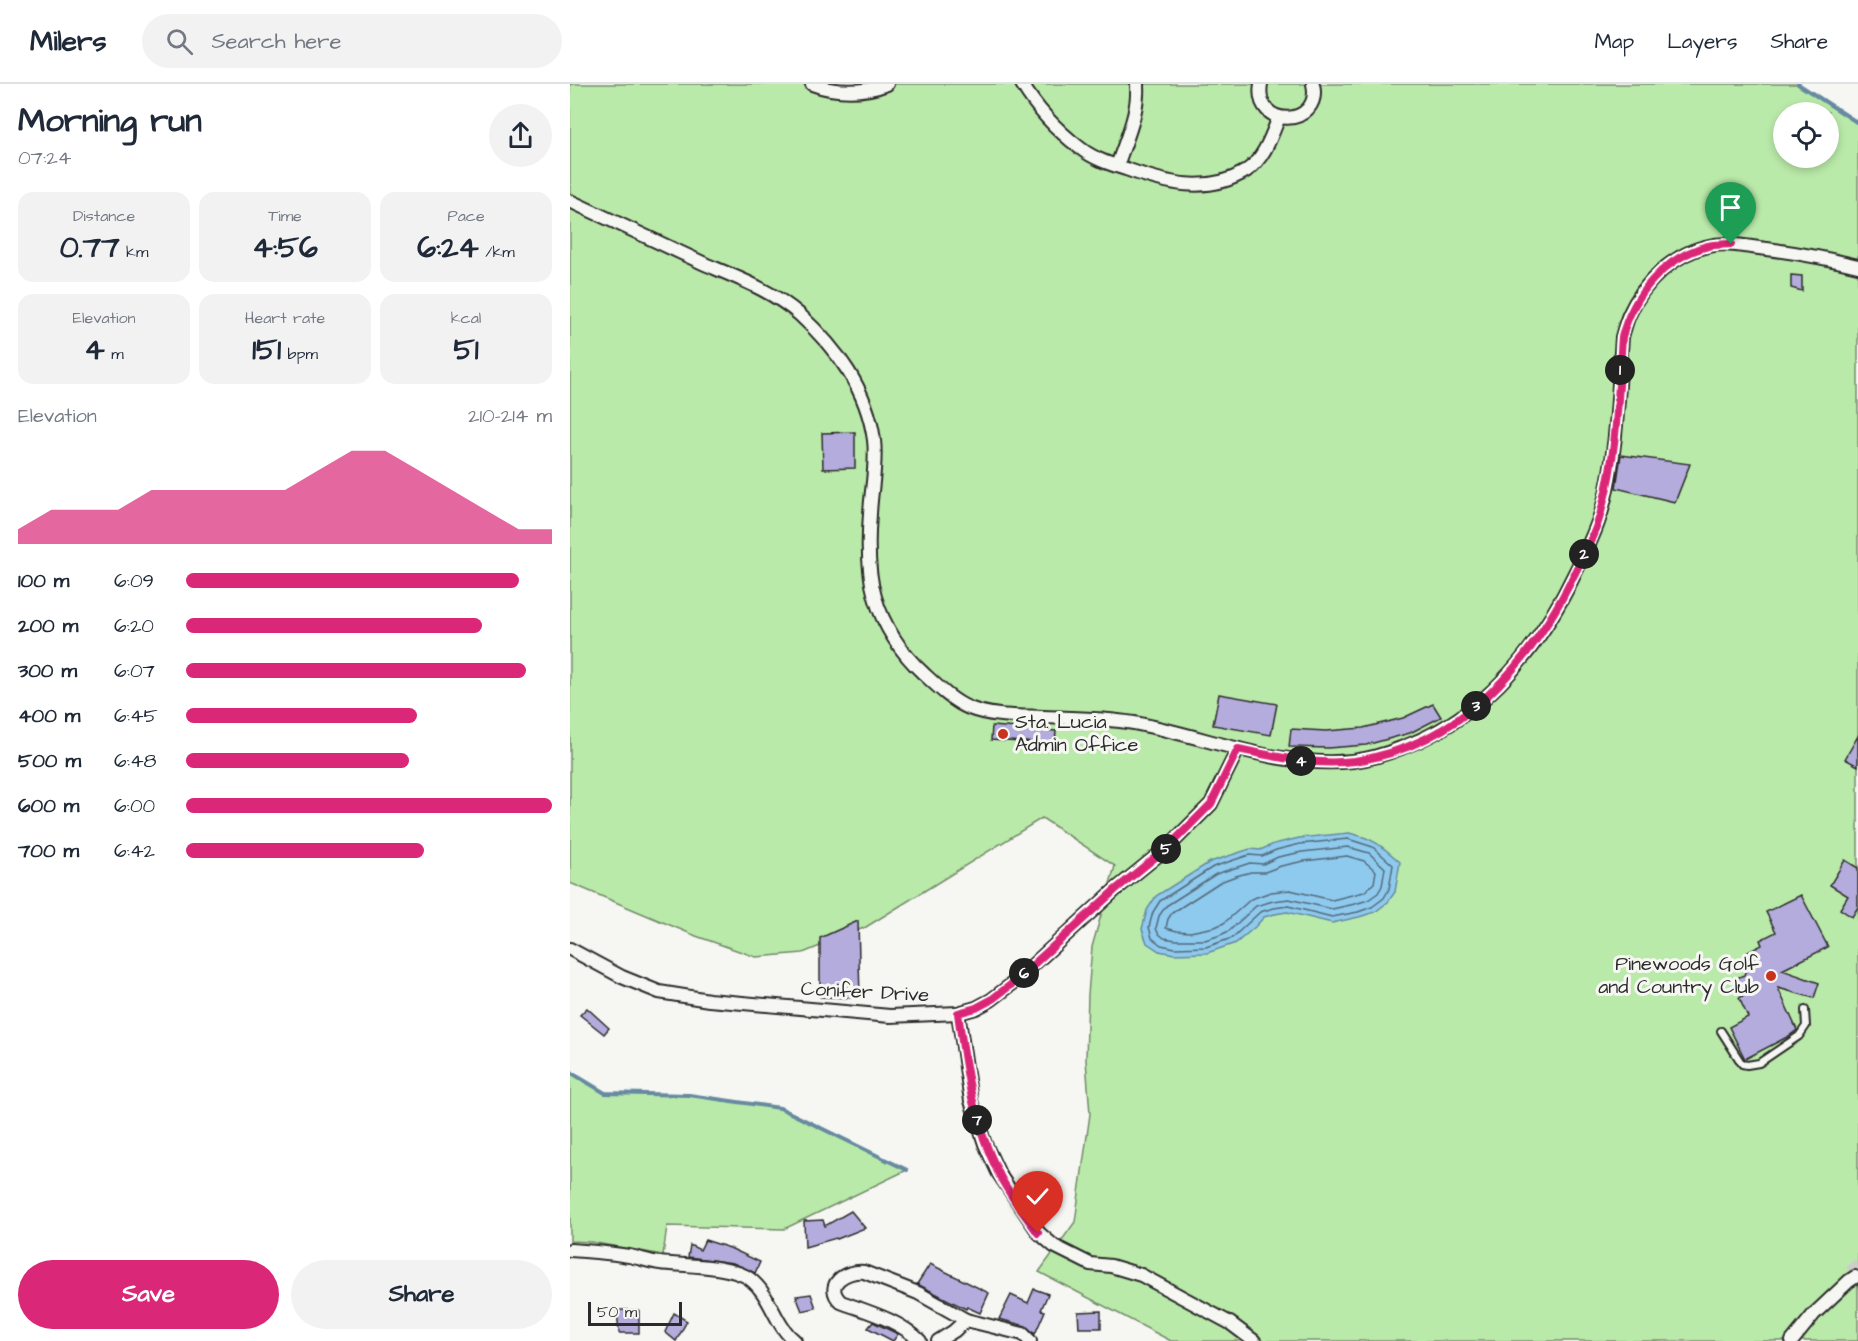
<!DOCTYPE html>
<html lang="en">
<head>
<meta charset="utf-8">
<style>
  body { margin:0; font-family:"Architects Daughter",sans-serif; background:#f2f2f3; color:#1f2937; height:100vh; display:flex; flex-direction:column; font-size:22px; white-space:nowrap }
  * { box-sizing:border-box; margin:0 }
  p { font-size:20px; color:#747a83 }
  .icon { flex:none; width:33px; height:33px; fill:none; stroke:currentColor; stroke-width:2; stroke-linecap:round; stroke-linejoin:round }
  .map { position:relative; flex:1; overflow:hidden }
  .side { display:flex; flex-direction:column; background:#fff; width:570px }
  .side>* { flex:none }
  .buttons { position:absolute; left:1203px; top:18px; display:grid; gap:12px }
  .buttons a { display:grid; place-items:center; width:66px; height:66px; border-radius:50%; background:#fff; box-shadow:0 3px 9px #0003; font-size:30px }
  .scale { position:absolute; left:18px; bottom:15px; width:94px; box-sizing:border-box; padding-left:6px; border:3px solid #2b2b2b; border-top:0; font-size:16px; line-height:21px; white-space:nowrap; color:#2b2b2b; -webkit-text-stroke:4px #f6f6f2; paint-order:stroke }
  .pin { position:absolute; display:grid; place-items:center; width:51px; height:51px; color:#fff; margin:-62px -26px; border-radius:50% 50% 50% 0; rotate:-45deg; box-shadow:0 0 6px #0007 }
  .pin .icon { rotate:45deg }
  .km { position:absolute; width:30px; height:30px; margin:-15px; border-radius:50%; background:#222; color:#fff; font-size:16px; line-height:30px; text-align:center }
  .round { display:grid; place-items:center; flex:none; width:63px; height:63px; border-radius:32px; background:#f2f2f3 }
  .summary { display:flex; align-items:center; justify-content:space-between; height:102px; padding:0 18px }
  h1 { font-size:33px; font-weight:800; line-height:45px }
  .stats { display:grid; grid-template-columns:repeat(3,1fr); gap:9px; height:102px; padding:6px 18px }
  .stats div { display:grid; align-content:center; border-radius:15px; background:#f2f2f3; text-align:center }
  .stats b { font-size:30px; font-weight:800 }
  .stats small { font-size:16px; font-weight:400 }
  .stats p { font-size:16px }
  .chart { height:168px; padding:12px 18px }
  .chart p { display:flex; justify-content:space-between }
  .chart svg { width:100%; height:108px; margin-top:6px; fill:#db2777; opacity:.7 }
  .action { display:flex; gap:12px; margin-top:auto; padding:12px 18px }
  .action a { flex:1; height:69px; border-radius:36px; background:#db2777; color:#fff; font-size:24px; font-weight:800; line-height:69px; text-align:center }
  .action a+a { background:#f2f2f3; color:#1f2937 }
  ul { padding:0 18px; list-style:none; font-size:20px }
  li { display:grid; grid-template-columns:96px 72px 1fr; align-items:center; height:45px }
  li i { height:15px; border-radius:8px; background:#db2777 }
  header { display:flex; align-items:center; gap:36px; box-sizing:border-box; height:84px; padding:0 30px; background:#fff; border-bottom:2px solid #e0e1e3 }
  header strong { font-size:28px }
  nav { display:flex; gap:33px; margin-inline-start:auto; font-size:21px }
  .search { width:420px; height:54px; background:#f2f2f3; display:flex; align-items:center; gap:15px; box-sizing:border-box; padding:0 21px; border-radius:33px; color:#747a83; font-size:22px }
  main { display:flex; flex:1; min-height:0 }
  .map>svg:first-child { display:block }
  .green { fill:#baeaa9; stroke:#728a6a; stroke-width:1.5; fill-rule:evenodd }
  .water { fill:#8ec9ee; stroke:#668aa0; stroke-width:1.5 }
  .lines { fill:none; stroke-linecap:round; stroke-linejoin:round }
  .shore { stroke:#536a79; stroke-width:1.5 }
  .stream { stroke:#668aa0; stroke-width:4 }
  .building { fill:#b4acdd; stroke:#2b2b2b; stroke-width:1.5 }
  .street-tunnel { stroke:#cdcdca; stroke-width:12; stroke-dasharray:12 6; stroke-linecap:butt }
  .lane-casing { stroke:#2b2b2b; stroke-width:10 }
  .street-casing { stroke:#2b2b2b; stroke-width:16 }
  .lane { stroke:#f6f6f2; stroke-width:6 }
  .street { stroke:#f6f6f2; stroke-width:12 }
  .route-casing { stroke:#fff; stroke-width:12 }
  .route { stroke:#db2777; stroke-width:8 }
  .poi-dot { fill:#c8321e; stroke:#f6f6f2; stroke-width:2 }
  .labels { text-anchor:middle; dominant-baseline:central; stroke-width:6; stroke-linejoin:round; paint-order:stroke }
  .poi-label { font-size:20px; fill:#2b2b2b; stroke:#f6f6f2; text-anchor:start }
  .street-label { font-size:20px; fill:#2b2b2b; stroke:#f6f6f2 }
</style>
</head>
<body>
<header>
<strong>Milers</strong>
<div class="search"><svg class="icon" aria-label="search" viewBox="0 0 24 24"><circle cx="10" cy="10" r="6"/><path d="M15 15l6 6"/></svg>Search here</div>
<nav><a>Map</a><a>Layers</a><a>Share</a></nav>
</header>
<main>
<section class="side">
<div class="summary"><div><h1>Morning run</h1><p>07:24</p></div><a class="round"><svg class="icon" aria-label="share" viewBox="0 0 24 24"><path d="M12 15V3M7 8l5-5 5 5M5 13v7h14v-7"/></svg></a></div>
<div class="stats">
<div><p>Distance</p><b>0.77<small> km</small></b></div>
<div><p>Time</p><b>4:56</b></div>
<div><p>Pace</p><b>6:24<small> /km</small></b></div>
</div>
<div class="stats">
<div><p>Elevation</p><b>4<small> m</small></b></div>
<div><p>Heart rate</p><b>151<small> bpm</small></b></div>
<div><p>kcal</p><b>51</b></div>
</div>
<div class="chart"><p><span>Elevation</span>210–214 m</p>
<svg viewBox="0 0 160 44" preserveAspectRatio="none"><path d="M0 44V38L10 30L20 30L30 30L40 22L50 22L60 22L70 22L80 22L90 14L100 6L110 6L120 14L130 22L140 30L150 38L160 38V44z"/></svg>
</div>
<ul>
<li><b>100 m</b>6:09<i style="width:91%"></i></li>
<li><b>200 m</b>6:20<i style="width:81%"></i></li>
<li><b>300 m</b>6:07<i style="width:93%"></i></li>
<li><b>400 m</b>6:45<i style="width:63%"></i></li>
<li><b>500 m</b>6:48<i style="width:61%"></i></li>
<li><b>600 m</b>6:00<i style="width:100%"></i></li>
<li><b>700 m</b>6:42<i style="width:65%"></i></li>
</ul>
<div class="action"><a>Save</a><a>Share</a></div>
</section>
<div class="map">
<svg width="1288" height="1257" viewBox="0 0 1288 1257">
  <rect width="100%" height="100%" fill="#f6f6f2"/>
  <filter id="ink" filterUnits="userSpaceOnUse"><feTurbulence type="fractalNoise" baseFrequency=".0167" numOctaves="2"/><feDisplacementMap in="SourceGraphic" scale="12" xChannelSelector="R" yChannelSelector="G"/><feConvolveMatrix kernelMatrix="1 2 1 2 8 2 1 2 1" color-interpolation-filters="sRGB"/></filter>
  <g filter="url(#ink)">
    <!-- green -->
    <g class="green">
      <path d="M0,0H1228L1288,39V1257H601L469,1188L505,1138L520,1030L516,976L518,911L522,863L545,782L472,734L296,843L233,869L186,873L126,852L0,799ZM1214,28H1258V74H1214Z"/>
      <path d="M0,988L35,1009L119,1011L210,1024L337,1086L214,1145L97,1142L93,1171L21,1158L0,1157Z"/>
    </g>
    <!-- water -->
    <path class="water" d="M779,749C803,754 812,762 830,778L825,808L818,818L805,828L789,833L762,839L717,828L705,830L694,833L685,843L666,859L637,869L604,870L589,867L577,859L572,845L577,826L586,812L640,778L680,765L690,766L704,760L729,754Z"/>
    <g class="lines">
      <!-- shore -->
      <g class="shore">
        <path d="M778,755L803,763L823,781L819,805L814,814L802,823L788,828L762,833L718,822L704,824L690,828L662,854L636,863L605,864L591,861L582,854L579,843L583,828L590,817L643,783L679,771L692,772L706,766L730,760Z"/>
        <path d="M778,763L799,769L815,784L812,802L808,809L798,816L785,820L762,825L719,815L703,817L686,822L659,847L648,852L635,856H606L594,854L588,849L586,844L589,832L596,822L646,790L680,779L693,780L708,773L732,768Z"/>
        <path d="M777,772L794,777L806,787L804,799L794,808L762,816L720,806L701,808L681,815L654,839L645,843L620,848L607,847L596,844L598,835L602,829L650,798L666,792L681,788H695L711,782L734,777Z"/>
      </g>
      <!-- stream -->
      <g class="stream">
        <path d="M1228,0L1288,39"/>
        <path d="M0,988L35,1009L119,1011L210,1024L337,1086"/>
      </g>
    </g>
    <!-- building -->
    <g class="building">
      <path d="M1221,191L1232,192V207L1221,204Z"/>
      <path d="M285,348V384L253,385L252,349Z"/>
      <path d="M1051,371L1120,380L1105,418L1046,404Z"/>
      <path d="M649,610L707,620L701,651L643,641Z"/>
      <path d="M863,620L871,633L840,649L796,661L758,664L719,663L721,645L756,647L793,644L833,634Z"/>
      <path d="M422,642L486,647L485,660L421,656Z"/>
      <path d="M1288,652V682L1275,675Z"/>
      <path d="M1275,776L1288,784V823L1282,833L1270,825L1278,812L1260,801Z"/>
      <path d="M1231,811L1258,863L1212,886L1249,899L1244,914L1208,904L1227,946L1219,952L1175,975L1159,943L1178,933L1169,914L1175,911L1167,894L1174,891L1179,877L1176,869L1192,861L1190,856L1206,848L1196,828Z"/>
      <path d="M288,837L290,914L250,913V854Z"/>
      <path d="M17,924L39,944L34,950L10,931Z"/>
      <path d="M281,1127L295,1144L267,1155L266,1154L235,1163L234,1137L253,1136L255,1142Z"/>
      <path d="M135,1156L160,1164L190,1178L185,1189L163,1179L118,1173L120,1161L130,1166Z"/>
      <path d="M360,1180L419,1209L410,1229L397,1223L396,1225L347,1200Z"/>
      <path d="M464,1205L478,1210L471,1226L475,1227L465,1250L456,1242L429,1235L441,1211L458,1219Z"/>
      <path d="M241,1210L246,1224L232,1227L226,1212Z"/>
      <path d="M47,1226H69V1249H49Z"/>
      <path d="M531,1227V1244H509L508,1228Z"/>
      <path d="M104,1229L117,1237L106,1257L95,1248Z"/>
      <path d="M303,1238L328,1250L323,1257L298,1244Z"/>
    </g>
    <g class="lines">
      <!-- street-tunnel -->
      <path class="street-tunnel" d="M1280,1188L1288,1180"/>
      <defs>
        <path id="lane" d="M1151,947L1172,980L1177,981L1189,979L1229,952L1236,942L1235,926"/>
        <g id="street">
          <path d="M242,0C265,9 295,9 317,0"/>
          <path d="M452,0C466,24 488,47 510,64C524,75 540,80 556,85C595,99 637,111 676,87C694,75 701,53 709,33"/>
          <path d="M691,0C683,47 753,43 743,0"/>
          <path d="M547,82C556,55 569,29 567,0"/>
          <path d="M0,117C45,138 90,159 135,180C168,194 203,207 230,231C267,265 297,305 304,356C307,381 301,406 300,430C298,455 298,489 305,513C313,541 331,569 353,589C366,601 382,617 399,624C422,633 449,632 473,633C503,634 534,634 564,639C637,652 707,685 783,677C799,675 816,670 831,664C914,634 969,565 1006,487C1016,467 1026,447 1032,426C1047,371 1048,309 1052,253C1054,246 1056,238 1059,231C1073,199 1104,169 1139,162C1155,158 1173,162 1189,164C1222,168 1256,174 1288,182"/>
          <path d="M0,865L52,893L89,908L139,916L320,932L388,929L406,924L421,916L442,900L545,806L598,763L641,720L668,665"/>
          <path d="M388,929L401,1017L415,1060L429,1090L469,1149L484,1162L520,1180L541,1182L571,1191L660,1239L684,1257"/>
          <path d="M0,1166C20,1167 39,1169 59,1172C70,1174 80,1178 90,1179C114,1182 162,1181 180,1195C201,1211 205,1242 225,1257"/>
          <path d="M350,1257C329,1236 298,1228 271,1218C253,1201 275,1186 294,1188L348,1209L396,1236"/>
          <path d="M368,1257L384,1247L396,1236L453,1250L460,1257"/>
          <path d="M1222,1257L1244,1230L1279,1197L1285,1193"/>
        </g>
      </defs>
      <!-- lane casing -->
      <use href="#lane" class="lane-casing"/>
      <!-- street casing -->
      <use href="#street" class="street-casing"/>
      <!-- lane -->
      <use href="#lane" class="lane"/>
      <!-- street -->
      <use href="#street" class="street"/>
    </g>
  </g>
  <g class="lines" filter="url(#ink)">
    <defs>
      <path id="route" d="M468,1149C455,1130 438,1110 428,1088C402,1035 396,987 388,929L406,924L421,916L442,900L545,806L598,763L641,720L668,665C706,673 745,682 785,677C891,661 962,579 1006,487C1016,467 1027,446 1032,424C1047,369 1048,310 1052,253C1063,211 1094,173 1138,162C1145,160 1154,161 1161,160"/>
    </defs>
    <!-- route casing -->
    <use href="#route" class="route-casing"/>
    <!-- route -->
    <use href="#route" class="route"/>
  </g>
  <!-- markers -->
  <g class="poi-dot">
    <circle cx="433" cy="650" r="6"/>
    <circle cx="1201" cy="892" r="6"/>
  </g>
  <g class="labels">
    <!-- poi labels -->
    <g class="poi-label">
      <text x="445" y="638">Sta. Lucia<tspan x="445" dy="23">Admin Office</tspan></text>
      <text x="1189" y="880" text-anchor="end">Pinewoods Golf<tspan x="1189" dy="23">and Country Club</tspan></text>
    </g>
    <!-- street labels -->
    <g class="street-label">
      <text transform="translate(295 908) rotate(3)">Conifer Drive</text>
    </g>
  </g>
</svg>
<div class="buttons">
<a><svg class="icon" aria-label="locate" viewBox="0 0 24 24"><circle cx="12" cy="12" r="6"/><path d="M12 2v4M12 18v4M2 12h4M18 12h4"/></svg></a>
</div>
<div class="scale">50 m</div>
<div class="pin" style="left:1161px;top:160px;background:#1e9e55"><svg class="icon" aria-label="arrive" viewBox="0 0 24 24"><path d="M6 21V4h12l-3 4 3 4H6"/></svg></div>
<div class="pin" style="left:468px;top:1149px;background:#d93025"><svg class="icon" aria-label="check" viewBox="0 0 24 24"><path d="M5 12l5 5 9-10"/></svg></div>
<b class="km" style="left:1050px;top:286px">1</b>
<b class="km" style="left:1014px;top:470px">2</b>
<b class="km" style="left:906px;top:622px">3</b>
<b class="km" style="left:731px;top:677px">4</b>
<b class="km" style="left:596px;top:765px">5</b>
<b class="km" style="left:454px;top:889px">6</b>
<b class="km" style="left:407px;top:1036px">7</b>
</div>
</main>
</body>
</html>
